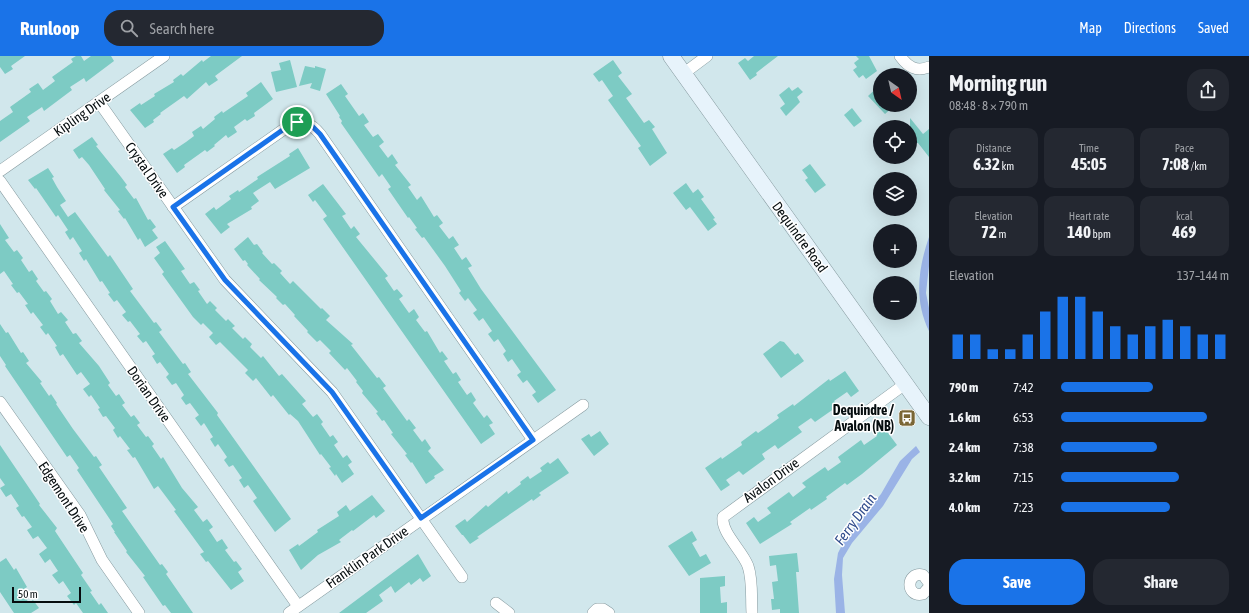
<!DOCTYPE html>
<html lang="en">
<head>
<meta charset="utf-8">
<style>
  body { margin:0; font-family:"Asap Condensed",sans-serif; background:#242831; color:#f1f3f6; height:100vh; display:flex; flex-direction:column; font-size:15px; white-space:nowrap }
  * { box-sizing:border-box; margin:0 }
  p { font-size:13px; color:#9ea1a6 }
  .icon { flex:none; width:22px; height:22px; fill:none; stroke:currentColor; stroke-width:2; stroke-linecap:round; stroke-linejoin:round }
  .map { position:relative; flex:1; overflow:hidden }
  .drawer { display:flex; flex-direction:column; background:#171b24; width:320px }
  .drawer>* { flex:none }
  .needle { width:26px; rotate:146deg }
  .fabs { position:absolute; left:873px; top:12px; display:grid; gap:8px }
  .fabs a { display:grid; place-items:center; width:44px; height:44px; border-radius:50%; background:#171b24; box-shadow:0 4px 16px #0002; font-size:20px }
  .scale { position:absolute; left:12px; bottom:10px; width:69px; box-sizing:border-box; padding-left:4px; border:2px solid #060d0f; border-top:0; font-size:11px; line-height:14px; white-space:nowrap; color:#060d0f; -webkit-text-stroke:3px #fff; paint-order:stroke }
  .pin { position:absolute; display:grid; place-items:center; width:34px; height:34px; color:#fff; margin:-17px; border:2px solid #fff; border-radius:50%; box-shadow:0 1px 4px #0007 }
  .round { display:grid; place-items:center; flex:none; width:42px; height:42px; border-radius:16px; background:#242831 }
  .headline { display:flex; align-items:center; justify-content:space-between; height:68px; padding:0 20px }
  h1 { font-size:22px; font-weight:700; line-height:30px }
  .metrics { display:grid; grid-template-columns:repeat(3,1fr); gap:6px; height:68px; padding:4px 20px }
  .metrics div { display:grid; align-content:center; border-radius:10px; background:#242831; text-align:center }
  .metrics b { font-size:17px; font-weight:700 }
  .metrics small { font-size:11px; font-weight:400 }
  .metrics p { font-size:11px }
  .chart { height:112px; padding:8px 20px }
  .chart p { display:flex; justify-content:space-between }
  .chart svg { width:100%; height:72px; margin-top:4px; stroke:#1a73e8; stroke-width:6 }
  .cta { display:flex; gap:8px; margin-top:auto; padding:8px 20px }
  .cta a { flex:1; height:46px; border-radius:16px; background:#1a73e8; color:#fff; font-size:16px; font-weight:700; line-height:46px; text-align:center }
  .cta a+a { background:#242831; color:#f1f3f6 }
  ul { padding:0 20px; list-style:none; font-size:13px }
  li { display:grid; grid-template-columns:64px 48px 1fr; align-items:center; height:30px }
  li i { height:10px; border-radius:5px; background:#1a73e8 }
  header { display:flex; align-items:center; gap:24px; box-sizing:border-box; height:56px; padding:0 20px; background:#1a73e8; color:#fff }
  header strong { font-size:19px }
  nav { display:flex; gap:22px; margin-inline-start:auto; font-size:14px }
  .search { width:280px; height:36px; background:#242831; display:flex; align-items:center; gap:10px; box-sizing:border-box; padding:0 14px; border-radius:16px; color:#9ea1a6; font-size:15px }
  main { display:flex; flex:1; min-height:0 }
  .map>svg:first-child { display:block }
  .water { fill:#9ab3e6 }
  .building { fill:#7dcbc4 }
  .lines { fill:none; stroke-linecap:round; stroke-linejoin:round }
  .street-casing { stroke:#85999e; stroke-width:12 }
  .secondary-casing { stroke:#85999e; stroke-width:17 }
  .street { stroke:#fff; stroke-width:11 }
  .secondary { stroke:#e7f3fb; stroke-width:16 }
  .route-casing { stroke:#fff; stroke-width:8 }
  .route { stroke:#1a73e8; stroke-width:5 }
  .labels { text-anchor:middle; dominant-baseline:central; stroke-width:3; stroke-linejoin:round; paint-order:stroke }
  .street-label { font-size:14px; fill:#060d0f; stroke:#fff }
  .poi-label { font-size:14px; font-weight:bold; fill:#060d0f; stroke:#fff; text-anchor:end }
  .water-label { font-size:15px; font-style:italic; fill:#334f8e; stroke:#fff }
</style>
</head>
<body>
<header>
<strong>Runloop</strong>
<div class="search"><svg class="icon" aria-label="search" viewBox="0 0 24 24"><circle cx="10" cy="10" r="6"/><path d="M15 15l6 6"/></svg>Search here</div>
<nav><a>Map</a><a>Directions</a><a>Saved</a></nav>
</header>
<main>
<div class="map">
<svg width="929" height="557" viewBox="0 0 929 557">
  <rect width="100%" height="100%" fill="#d1e7ec"/>
  <!-- water -->
  <g class="water">
    <path d="M929,181V210L926,237L929,252V275C914,244 918,213 929,181Z"/>
    <path d="M916,390L920,396L912,403L883,450L852,487L843,502L842,519L845,557H836L834,523L838,497L845,483L881,438L900,405Z"/>
  </g>
  <!-- building -->
  <g class="building">
    <path d="M0,0H25L11,10L13,13L5,18L0,11Z"/>
    <path d="M76,0H81L84,5L91,0H111L114,5L86,26L84,22L70,31L72,34L44,55L42,51L27,61L30,65L0,86V65L13,56L10,51L31,36L29,33L38,27L43,34L55,25L52,21L73,6L71,3Z"/>
    <path d="M211,0H242L215,20L218,24L209,30L206,26L187,43L184,40L160,57L161,58L153,64L154,66L145,72L130,54L140,47L141,49L155,40L154,38L174,26L173,24L181,18L183,20L202,4L203,6Z"/>
    <path d="M754,0H778L756,17L757,19L750,24L738,7L745,2L748,5Z"/>
    <path d="M856,0H869L877,15L866,23L863,19L859,22L853,14L857,11L854,7L859,3Z"/>
    <path d="M290,4L297,31L276,36L271,16L281,14L279,7Z"/>
    <path d="M613,4L622,17L618,20L632,38L626,42L644,67L649,64L655,71L652,73L667,97L650,110L638,92L641,90L608,44L613,40L602,24L599,26L593,18Z"/>
    <path d="M305,10L315,12V10L326,13L320,35L310,32L312,27L299,30Z"/>
    <path d="M261,26L273,43L254,57L255,60L247,65L245,63L234,71L237,76L228,82L226,79L214,89L215,90L207,96L205,94L184,109L185,111L177,117L163,98L172,92L174,94L186,86L194,80L192,76L201,70L203,73L215,63L214,61L222,55L223,57L248,40L246,37Z"/>
    <path d="M341,28L348,38L345,40L359,60L363,57L369,66L364,69L373,81L378,78L384,86L379,90L388,102L392,98L398,107L395,109L411,129L408,131L417,144L421,140L434,161L437,159L443,167L439,170L449,183L453,180L459,189L454,192L462,204L466,201L472,210L468,212L481,233L556,334L538,347L532,339L536,336L527,324L523,327L517,319L521,316L512,303L508,306L503,298L506,295L498,283L494,286L488,278L492,275L483,262L479,265L473,257L477,254L468,242L465,245L459,237L461,235L445,210L424,181L422,182L415,173L417,172L409,161L408,162L388,133L391,131L382,118L379,121L341,67L342,65L339,61L340,60L326,38Z"/>
    <path d="M880,29V49H895L885,58L868,40Z"/>
    <path d="M789,31L792,35L798,31L803,36L797,41L800,46L786,60L780,52L785,48L779,39Z"/>
    <path d="M852,52L862,65L854,71L844,59Z"/>
    <path d="M910,62L923,78L929,73V101L918,87H914L910,82Z"/>
    <path d="M92,81L98,89L96,90L121,121L127,129L125,131L134,143L136,142L148,164L150,163L156,171L152,174L158,182L145,191L140,182L138,184L125,162L124,163L118,155L120,154L104,134L105,133L89,109L82,101L79,103L73,94Z"/>
    <path d="M298,92L310,112L275,133L270,126L253,137L259,145L251,151L252,153L227,168L230,171L221,178L205,158L214,151L216,154L231,143L229,140L238,134L239,136L258,123L257,121L290,100L289,98Z"/>
    <path d="M810,108L826,129L815,137L805,124L808,122L802,114Z"/>
    <path d="M48,112L54,121L52,122L57,131L66,145L60,149L68,161L75,156L108,201L110,199L133,233L130,235L154,267L156,266L162,274L159,276L183,308L185,307L191,316L188,318L218,357L217,359L291,463L275,476L253,445L257,442L248,429L244,432L239,424L242,422L233,409L229,411L224,404L227,401L218,388L215,391L210,383L213,381L204,367L201,370L195,362L199,359L190,347L186,349L181,342L184,339L176,327L172,329L166,321L169,318L160,306L157,308L152,300L155,298L146,285L143,287L137,280L140,278L130,265L128,266L122,259L126,256L117,244L114,246L108,238L110,237L102,225L100,226L86,203L84,205L79,197L82,195L73,181L70,184L65,176L68,174L58,159L56,161L36,132L35,133L28,124Z"/>
    <path d="M686,127L693,137L698,133L704,141L701,143L715,162L713,163L717,168L708,175L690,151L686,154L673,137Z"/>
    <path d="M323,128L346,158L342,160L351,173L354,170L360,178L356,181L388,220L385,222L394,235L397,233L403,240L399,243L409,257L414,253L419,261L416,264L425,276L427,275L440,297L442,295L448,303L444,305L453,318L456,316L461,324L458,326L467,339L471,336L476,344L473,347L484,362L487,359L493,367L489,369L495,378L481,388L323,163L327,160L315,144L313,146L308,139Z"/>
    <path d="M0,168L9,182L5,184L14,196L17,194L23,202L21,204L29,216L32,214L38,223L36,225L44,236L46,235L52,243L50,245L58,258L61,256L68,264L65,266L73,278L76,277L82,285L79,287L99,310L110,327L108,329L116,340L119,338L125,347L122,349L131,361L134,359L140,367L137,369L146,381L148,380L154,388L152,390L161,403L163,401L182,432L198,451L194,454L203,466L207,463L213,471L209,474L217,486L222,483L228,492L225,494L234,506L236,505L242,513L238,516L244,525L231,534L208,505L206,506L200,498L204,496L174,455L176,454L158,430L154,433L135,401L133,402L127,394L130,393L120,380L118,382L113,374L115,372L106,360L103,361L98,353L100,352L91,339L89,341L83,333L90,328L81,316L77,319L63,298L60,300L55,291L57,290L48,277L46,279L40,271L43,269L33,256L31,258L25,249L28,248L19,236L17,237L11,229L13,228L4,215L0,218Z"/>
    <path d="M248,181L254,189L257,188L263,196L262,197L272,208L274,207L282,215L280,217L290,228L293,225L321,253L322,252L330,260L326,264L353,288L351,289L377,322L379,321L386,330L383,332L407,365L409,363L416,372L413,374L422,386L425,383L431,392L428,395L444,414L434,420L435,422L426,428L412,406L411,407L405,399L407,398L391,378L393,377L384,364L382,365L376,357L378,356L362,337L363,335L356,326L357,325L347,312L345,314L329,297L331,295L320,284L317,286L307,276L308,275L294,260L295,259L285,248L283,249L276,242L277,241L259,224L260,223L247,209L248,208L245,204L243,205L234,193Z"/>
    <path d="M165,185L185,213L181,215L190,228L194,226L200,234L198,235L207,248L210,245L217,252L215,254L226,265L228,263L235,270L232,272L243,283L245,281L252,288L250,291L261,302L263,300L279,320L282,318L306,345L302,348L313,361L317,358L323,366L321,368L330,381L333,379L338,386L334,389L343,402L347,399L352,406L348,409L354,418L342,427L336,418L335,420L329,412L331,411L321,398L320,399L298,365L290,358L289,359L273,339L271,341L256,322L253,325L245,317L248,314L220,286L216,289L209,281L213,277L203,267L201,269L193,261L162,218L164,216L154,202L160,197L156,191Z"/>
    <path d="M0,268L6,277L8,276L21,297L23,296L29,305L26,307L42,326L40,327L49,340L51,338L57,347L56,348L73,373L94,401L96,400L102,409L99,411L127,452L122,455L160,509L162,508L168,516L166,518L193,557H171L165,549L163,550L143,521L145,520L126,496L127,495L114,476H115L111,470L113,468L77,414L79,412L70,399L67,401L5,310L6,309L0,300Z"/>
    <path d="M780,285L784,286L795,299L798,297L804,305L781,322L763,298Z"/>
    <path d="M845,315L859,335L851,341L847,336L834,345L838,350L815,366L811,362L798,371L802,376L778,393L775,389L762,398L765,403L743,419L739,415L726,424L730,429L721,435L705,412L721,401L722,403L742,389L741,386L756,375L758,377L779,362L777,359L793,348L794,350L829,323L830,325Z"/>
    <path d="M882,369L897,389L862,418L847,429L845,427L826,441L827,443L811,454L810,452L790,466L792,468L760,488L746,467L754,461L758,466L771,457L767,452L789,436L793,441L806,431L802,427L825,411L828,415L841,406L838,401L861,384L864,389L877,380L874,375Z"/>
    <path d="M600,375L609,388L594,400L581,383L589,378L591,381Z"/>
    <path d="M0,389L40,448L39,449L57,472L55,475L83,517L81,519L92,535L90,536L99,549L101,547L108,557H83L76,547L74,549L67,540L71,537L63,525L59,528L52,519L58,515L50,503L45,507L39,498L47,492L38,480L33,483L27,474L32,471L24,460L22,461L16,452L19,450L11,438L6,441L0,432L5,429L0,422Z"/>
    <path d="M558,402L569,417L539,437L541,439L533,445L532,443L477,481L479,482L470,488L463,479H462L455,470L465,463L467,466L486,449L488,451L507,435L508,438L521,428L520,426L528,420L530,423L542,415L540,412L548,406L550,408Z"/>
    <path d="M372,439L385,455L376,462L374,459L353,475L352,474L339,484L341,486L318,499L301,514L289,494L298,488L299,490L318,476L317,474L339,460L337,456L346,449L350,455Z"/>
    <path d="M692,475L697,484L692,487L700,501L706,498L711,507L689,520L668,490Z"/>
    <path d="M797,497L799,516H796L799,557H780V553L772,554L771,543H774L772,526L778,525L776,509L770,510L769,500Z"/>
    <path d="M418,498L431,520L423,526L420,522L411,529L409,526L395,537L391,530L379,539L383,545L366,557H339Z"/>
    <path d="M6,502L14,514L16,512L27,531L21,535L29,547L33,544L39,552L31,557H14L0,536V506Z"/>
    <path d="M725,520V530L720,531L721,547L727,546V557H700V522Z"/>
  </g>
  <g class="lines">
    <defs>
      <g id="street">
        <path d="M900,0C908,11 916,16 929,11"/>
        <path d="M683,18L707,0"/>
        <path d="M99,46L225,224L332,336L462,521"/>
        <path d="M0,115L164,0"/>
        <path d="M0,125L298,550"/>
        <path d="M173,151L290,69C303,64 311,67 320,78L533,384"/>
        <path d="M0,346L80,459L102,504L139,557"/>
        <path d="M929,527L923,519C906,515 905,542 923,538L929,531"/>
        <path d="M496,547L509,557"/>
        <path d="M289,557L583,349"/>
        <path d="M593,557L597,553H603L609,557"/>
        <path d="M752,557C751,542 753,525 748,510C742,494 721,477 723,461L905,328"/>
      </g>
      <path id="secondary" d="M671,0L929,361"/>
    </defs>
    <!-- street casing -->
    <use href="#street" class="street-casing"/>
    <!-- secondary casing -->
    <use href="#secondary" class="secondary-casing"/>
    <!-- street -->
    <use href="#street" class="street"/>
    <!-- secondary -->
    <use href="#secondary" class="secondary"/>
  </g>
  <g class="lines">
    <defs>
      <path id="route" d="M297,66L311,69L320,78L533,384L421,462L332,336L225,224L173,151L284,73Z"/>
    </defs>
    <!-- route casing -->
    <use href="#route" class="route-casing"/>
    <!-- route -->
    <use href="#route" class="route"/>
  </g>
  <!-- icons -->
  <defs>
    <symbol id="bus-square" viewBox="-11 -11 22 22"><rect x="-9" y="-9" width="18" height="18" rx="4" fill="#7a6635" stroke="#fff"/><path d="M-5-6H5V4H4V6H2V4H-2V6H-4V4H-5ZM-3.5-4V0h7V-4ZM-3.5 1.2v1.5H-2V1.2ZM2 1.2v1.5H3.5V1.2Z" fill="#fff"/></symbol>
  </defs>
  <g fill-rule="evenodd">
    <use href="#bus-square" x="897" y="352" width="20" height="20"/>
  </g>
  <g class="labels">
    <!-- street labels -->
    <g class="street-label">
      <text transform="translate(82 58) rotate(-35)">Kipling Drive</text>
      <text transform="translate(147 114) rotate(55)">Crystal Drive</text>
      <text transform="translate(800 181) rotate(54)">Dequindre Road</text>
      <text transform="translate(149 338) rotate(55)">Dorian Drive</text>
      <text transform="translate(771 424) rotate(-36)">Avalon Drive</text>
      <text transform="translate(64 441) rotate(57)">Edgemont Drive</text>
      <text transform="translate(367 501) rotate(-35)">Franklin Park Drive</text>
    </g>
    <!-- poi labels -->
    <g class="poi-label">
      <text x="894" y="354">Dequindre /<tspan x="894" dy="16">Avalon (NB)</tspan></text>
    </g>
    <!-- water labels -->
    <g class="water-label">
      <text transform="translate(855 463) rotate(-54)">Ferry Drain</text>
    </g>
  </g>
</svg>
<div class="fabs">
<a><svg class="needle" viewBox="-14 -14 28 28"><path d="M0-13l5 13h-10z" fill="#e53935"/><path d="M0 13l5-13h-10z" fill="#9ea1a6"/></svg></a>
<a><svg class="icon" aria-label="locate" viewBox="0 0 24 24"><circle cx="12" cy="12" r="6"/><path d="M12 2v4M12 18v4M2 12h4M18 12h4"/></svg></a>
<a><svg class="icon" aria-label="layers" viewBox="0 0 24 24"><path d="M12 4l9 5-9 5-9-5zM3 14l9 5 9-5"/></svg></a>
<a>+</a>
<a>−</a>
</div>
<div class="scale">50 m</div>
<div class="pin" style="left:297px;top:66px;background:#1e9e55"><svg class="icon" aria-label="arrive" viewBox="0 0 24 24"><path d="M6 21V4h12l-3 4 3 4H6"/></svg></div>
</div>
<section class="drawer">
<div class="headline"><div><h1>Morning run</h1><p>08:48 · 8 × 790 m</p></div><a class="round"><svg class="icon" aria-label="share" viewBox="0 0 24 24"><path d="M12 15V3M7 8l5-5 5 5M5 13v7h14v-7"/></svg></a></div>
<div class="metrics">
<div><p>Distance</p><b>6.32<small> km</small></b></div>
<div><p>Time</p><b>45:05</b></div>
<div><p>Pace</p><b>7:08<small> /km</small></b></div>
</div>
<div class="metrics">
<div><p>Elevation</p><b>72<small> m</small></b></div>
<div><p>Heart rate</p><b>140<small> bpm</small></b></div>
<div><p>kcal</p><b>469</b></div>
</div>
<div class="chart"><p><span>Elevation</span>137–144 m</p>
<svg viewBox="0 0 160 44" preserveAspectRatio="none"><path d="M5 44V29M15 44V29M25 44V38M35 44V38M45 44V29M55 44V15M65 44V6M75 44V6M85 44V15M95 44V24M105 44V29M115 44V24M125 44V20M135 44V24M145 44V29M155 44V29"/></svg>
</div>
<ul>
<li><b>790 m</b>7:42<i style="width:55%"></i></li>
<li><b>1.6 km</b>6:53<i style="width:87%"></i></li>
<li><b>2.4 km</b>7:38<i style="width:57%"></i></li>
<li><b>3.2 km</b>7:15<i style="width:70%"></i></li>
<li><b>4.0 km</b>7:23<i style="width:65%"></i></li>
</ul>
<div class="cta"><a>Save</a><a>Share</a></div>
</section>
</main>
</body>
</html>
